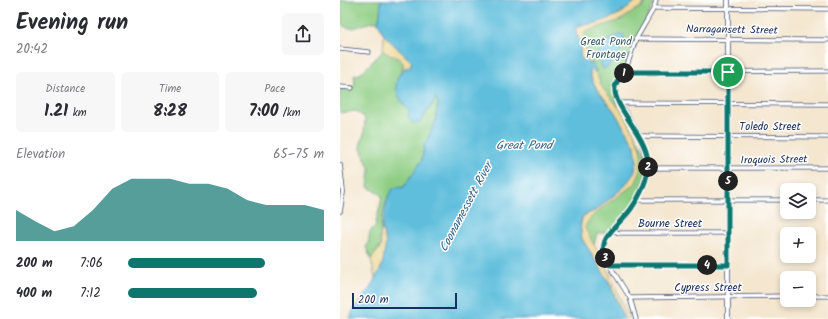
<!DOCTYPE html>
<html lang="en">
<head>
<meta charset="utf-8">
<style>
  body { margin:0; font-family:Kalam,sans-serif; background:#f7f7f7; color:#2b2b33; height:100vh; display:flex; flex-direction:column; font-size:15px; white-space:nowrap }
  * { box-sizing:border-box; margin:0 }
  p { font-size:13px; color:#7c7c81 }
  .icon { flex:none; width:22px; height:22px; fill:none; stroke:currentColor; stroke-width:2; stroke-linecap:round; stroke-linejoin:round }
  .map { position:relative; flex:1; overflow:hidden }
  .sheet { display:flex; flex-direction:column; background:#fff; width:340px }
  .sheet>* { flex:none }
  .tools { position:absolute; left:440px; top:183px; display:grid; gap:8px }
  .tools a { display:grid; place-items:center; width:36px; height:36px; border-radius:6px; background:#fff; box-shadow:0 2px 6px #0003; font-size:20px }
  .scale { position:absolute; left:12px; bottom:10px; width:105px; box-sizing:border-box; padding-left:4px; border:2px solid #1b2f5e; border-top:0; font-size:11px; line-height:14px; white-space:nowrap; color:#1b2f5e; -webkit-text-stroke:3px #fff; paint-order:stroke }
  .pin { position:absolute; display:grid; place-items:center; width:34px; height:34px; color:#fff; margin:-17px; border:2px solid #fff; border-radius:50%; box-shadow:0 1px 4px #0007 }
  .km { position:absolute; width:20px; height:20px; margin:-10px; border-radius:50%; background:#222; color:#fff; font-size:11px; line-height:20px; text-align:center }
  .round { display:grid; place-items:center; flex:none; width:42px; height:42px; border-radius:6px; background:#f7f7f7 }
  .head { display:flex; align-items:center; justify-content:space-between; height:68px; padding:0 16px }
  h1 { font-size:22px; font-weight:700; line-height:30px }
  .metrics { display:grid; grid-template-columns:repeat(3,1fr); gap:6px; height:68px; padding:4px 16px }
  .metrics div { display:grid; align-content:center; border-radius:6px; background:#f7f7f7; text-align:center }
  .metrics b { font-size:17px; font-weight:700 }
  .metrics small { font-size:11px; font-weight:400 }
  .metrics p { font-size:11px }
  .chart { height:112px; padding:8px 16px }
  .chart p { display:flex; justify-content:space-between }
  .chart svg { width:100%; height:72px; margin-top:4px; fill:#0f766e; opacity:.7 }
  ul { padding:0 16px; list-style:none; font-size:13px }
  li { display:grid; grid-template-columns:64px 48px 1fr; align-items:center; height:30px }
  li i { height:10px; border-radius:5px; background:#0f766e }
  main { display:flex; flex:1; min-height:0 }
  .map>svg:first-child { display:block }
  .green { fill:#8ecd83; stroke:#547e70 }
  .sand { fill:#eeda9e; stroke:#84847e }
  .water { fill:#5ebedc; stroke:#3c769d }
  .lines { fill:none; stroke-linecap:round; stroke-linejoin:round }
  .minor-casing { stroke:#3c4a6f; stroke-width:5 }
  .tertiary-casing { stroke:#3c4a6f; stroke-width:5.5 }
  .secondary-casing { stroke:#3c4a6f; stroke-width:6 }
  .minor { stroke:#fff; stroke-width:3.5 }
  .tertiary { stroke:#fff; stroke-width:4 }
  .secondary { stroke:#fff; stroke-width:4.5 }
  .route-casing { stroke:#fff; stroke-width:8 }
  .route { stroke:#0f766e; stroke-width:5 }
  .labels { text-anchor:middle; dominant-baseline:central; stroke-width:3; stroke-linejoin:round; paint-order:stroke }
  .street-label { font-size:11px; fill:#1b2f5e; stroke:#fff }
  .park-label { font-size:11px; fill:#3e5e69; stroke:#fff }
  .water-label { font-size:12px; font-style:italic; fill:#32618a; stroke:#fff }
</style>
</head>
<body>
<main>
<section class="sheet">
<div class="head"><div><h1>Evening run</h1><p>20:42</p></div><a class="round"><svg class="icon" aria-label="share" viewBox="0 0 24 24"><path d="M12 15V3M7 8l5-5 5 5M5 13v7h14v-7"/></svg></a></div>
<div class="metrics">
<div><p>Distance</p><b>1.21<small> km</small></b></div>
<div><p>Time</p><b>8:28</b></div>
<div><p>Pace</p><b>7:00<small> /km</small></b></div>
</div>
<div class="chart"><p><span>Elevation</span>65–75 m</p>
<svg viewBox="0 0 160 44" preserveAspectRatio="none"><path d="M0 44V25L10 32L20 38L30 35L40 25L50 12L60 6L70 6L80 6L90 9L100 9L110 12L120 19L130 22L140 22L150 22L160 25V44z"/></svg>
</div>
<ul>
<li><b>200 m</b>7:06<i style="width:70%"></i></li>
<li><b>400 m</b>7:12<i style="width:66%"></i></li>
</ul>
</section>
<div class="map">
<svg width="488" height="319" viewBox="0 0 488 319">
  <rect width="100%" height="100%" fill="#fff"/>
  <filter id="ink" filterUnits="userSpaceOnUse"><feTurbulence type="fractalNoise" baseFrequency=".025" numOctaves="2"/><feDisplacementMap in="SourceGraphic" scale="8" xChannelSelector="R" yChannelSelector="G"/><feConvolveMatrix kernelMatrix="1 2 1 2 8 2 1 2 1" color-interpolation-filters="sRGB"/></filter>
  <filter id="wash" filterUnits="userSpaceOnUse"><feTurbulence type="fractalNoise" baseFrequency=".012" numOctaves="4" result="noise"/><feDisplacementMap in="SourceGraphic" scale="16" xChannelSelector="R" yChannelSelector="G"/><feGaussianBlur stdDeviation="0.9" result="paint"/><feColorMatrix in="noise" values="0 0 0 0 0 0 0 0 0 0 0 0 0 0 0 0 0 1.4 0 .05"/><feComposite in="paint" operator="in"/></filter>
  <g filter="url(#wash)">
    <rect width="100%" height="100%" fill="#f4e6cf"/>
    <!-- green -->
    <g class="green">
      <path d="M0,0H41L40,15L38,22C25,20 12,35 1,24Z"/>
      <path d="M307,0H314L313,5L275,93C277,111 289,127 299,142C313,162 305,189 292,208C286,217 276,225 269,233H257L254,245L240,224L295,160L241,52L233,24L281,20L301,6L302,8Z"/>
      <path d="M43,51L55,56L63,62V69C54,79 56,90 62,102C64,107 70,109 70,115L80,122L97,98L98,103L95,123L84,146L82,160L64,187L54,188C43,200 40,226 40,242L42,243L31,259L26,247L28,244C29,238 29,230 35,227L42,197L39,193L28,187L30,170L20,146L24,134L25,118L16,111L0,113V90L15,86L14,75L20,74Z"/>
    </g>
    <!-- sand -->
    <g class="sand">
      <path d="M297,0H306L302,6L281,20L244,32L246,54L253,65L240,57L241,47L235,31L236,27L270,18L282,13Z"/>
      <path d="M44,35L72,62L70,66L63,69C66,57 50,56 43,51Z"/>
      <path d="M250,69C258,71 259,83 264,90C284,112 313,150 296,182C294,186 292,185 289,188C278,197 247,215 245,228L268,271L289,319H284L269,282L242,239C240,230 240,225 243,216L256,210L284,187L294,173L297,162L295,146L274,111L256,88L250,75Z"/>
      <path d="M42,227C51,238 45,268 35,278L31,259L41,247L40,235Z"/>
    </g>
    <!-- water -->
    <g class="water">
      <path d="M41,0H297C281,15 260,25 238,25L235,31L241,44L240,57C246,62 256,65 256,72L250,69V75L256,88L274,111L295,146L297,162L294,173L284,187L256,210L243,216L240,224L242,239L269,282L284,319H10L13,310L30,288L42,266L46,243L42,227L48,196L54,188L64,187L82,160L84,146L95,123L98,103L96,98L80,122L73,123L68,118L69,111C56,97 48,77 70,66L72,62L44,35L38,22L40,15Z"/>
      <path d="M281,34L284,35C285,47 275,65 263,69L258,58V46Z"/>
    </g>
  </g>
  <g filter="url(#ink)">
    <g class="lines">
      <defs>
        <g id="minor">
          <path d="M314,8L488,9"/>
          <path d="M296,39L488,40"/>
          <path d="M0,49L29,52"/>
          <path d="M285,72L488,71"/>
          <path d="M0,87L12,88"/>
          <path d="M280,103L488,104"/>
          <path d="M300,136L488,137"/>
          <path d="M308,168H488"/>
          <path d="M297,200H447"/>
          <path d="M469,200H488"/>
          <path d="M272,230L279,233H388"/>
          <path d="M270,265H388"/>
          <path d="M469,296H488"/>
          <path d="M290,298L447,296"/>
          <path d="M296,319L290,298L265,258L263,247L267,235L288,214L297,200L306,179L308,168L300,136L280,103L276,96L275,86L285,72L296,39L314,8L316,0"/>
        </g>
        <path id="tertiary" d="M0,165L3,192L0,211"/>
        <path id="secondary" d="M388,0V319"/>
      </defs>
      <!-- minor casing -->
      <use href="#minor" class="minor-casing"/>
      <!-- tertiary casing -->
      <use href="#tertiary" class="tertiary-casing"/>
      <!-- secondary casing -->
      <use href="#secondary" class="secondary-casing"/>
      <!-- minor -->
      <use href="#minor" class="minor"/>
      <!-- tertiary -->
      <use href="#tertiary" class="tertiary"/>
      <!-- secondary -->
      <use href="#secondary" class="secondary"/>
    </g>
  </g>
  <g class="lines" filter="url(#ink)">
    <defs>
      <path id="route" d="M285,72H388V265H270C251,240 278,227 291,209C299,198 305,185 308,171C313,139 272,109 275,87C276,81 282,76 285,72Z"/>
    </defs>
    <!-- route casing -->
    <use href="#route" class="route-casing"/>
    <!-- route -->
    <use href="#route" class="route"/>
  </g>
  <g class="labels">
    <!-- street labels -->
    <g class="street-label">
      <text transform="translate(392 30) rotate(1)">Narragansett Street</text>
      <text x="430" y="127">Toledo Street</text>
      <text transform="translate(434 160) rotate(-1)">Iroquois Street</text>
      <text x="330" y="224">Bourne Street</text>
      <text x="368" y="288">Cypress Street</text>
    </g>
    <!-- park labels -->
    <g class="park-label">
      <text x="266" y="42">Great Pond<tspan x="266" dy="13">Frontage</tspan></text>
    </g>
    <!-- water labels -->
    <g class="water-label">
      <text x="184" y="145">Great Pond</text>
      <text transform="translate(126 207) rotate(-62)">Coonamessett River</text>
    </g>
  </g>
</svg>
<div class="tools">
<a><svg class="icon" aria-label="layers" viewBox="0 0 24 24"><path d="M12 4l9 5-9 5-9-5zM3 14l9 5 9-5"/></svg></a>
<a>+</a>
<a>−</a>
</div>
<div class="scale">200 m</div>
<div class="pin" style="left:388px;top:72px;background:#1e9e55"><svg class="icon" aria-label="arrive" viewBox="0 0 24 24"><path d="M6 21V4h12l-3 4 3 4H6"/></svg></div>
<b class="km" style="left:284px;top:73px">1</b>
<b class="km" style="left:308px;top:167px">2</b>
<b class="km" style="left:265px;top:258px">3</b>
<b class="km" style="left:367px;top:265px">4</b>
<b class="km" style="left:388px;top:181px">5</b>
</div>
</main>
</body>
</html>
